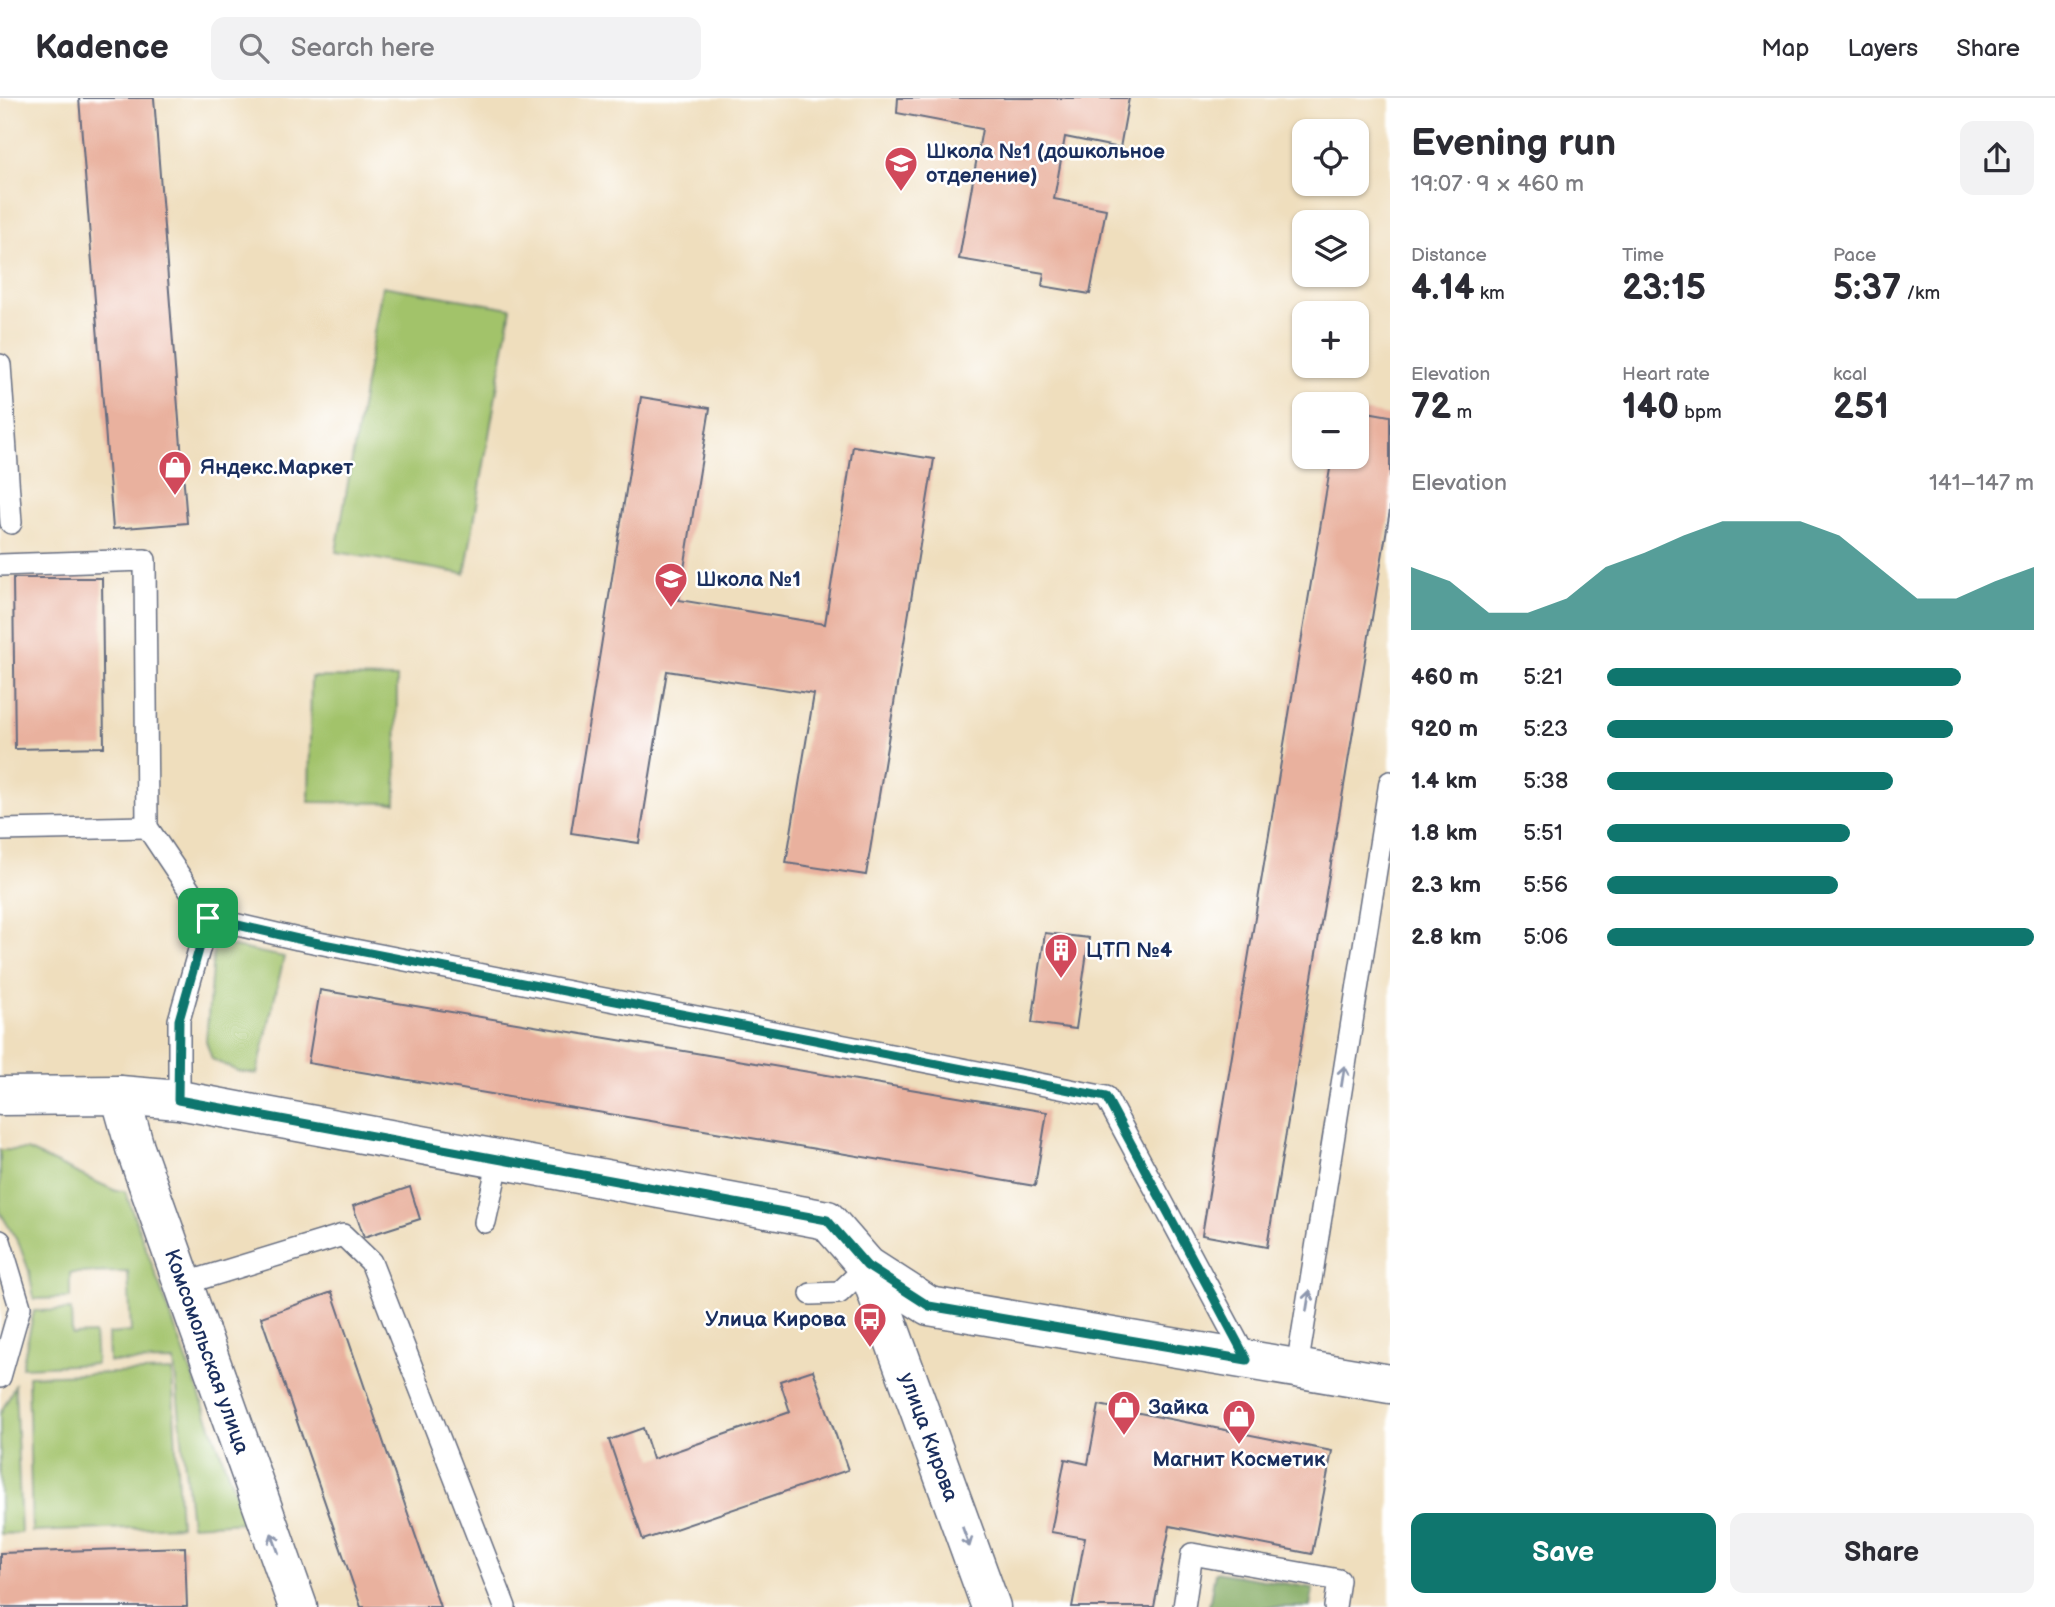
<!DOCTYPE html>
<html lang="en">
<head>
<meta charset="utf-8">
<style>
  body { margin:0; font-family:"Balsamiq Sans",sans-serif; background:#f2f2f3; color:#2b2b33; height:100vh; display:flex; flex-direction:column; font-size:26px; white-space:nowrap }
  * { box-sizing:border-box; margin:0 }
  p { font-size:23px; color:#7c7c81 }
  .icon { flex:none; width:38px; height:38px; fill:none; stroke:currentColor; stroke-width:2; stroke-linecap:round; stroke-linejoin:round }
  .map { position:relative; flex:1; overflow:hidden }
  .side { display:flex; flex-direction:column; background:#fff; width:665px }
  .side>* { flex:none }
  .tools { position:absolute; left:1292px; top:21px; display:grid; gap:14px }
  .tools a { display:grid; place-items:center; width:77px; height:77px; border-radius:14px; background:#fff; box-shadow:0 2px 5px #0004; font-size:35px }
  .pin { position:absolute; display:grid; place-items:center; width:60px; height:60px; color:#fff; margin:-30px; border-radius:14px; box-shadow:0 4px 10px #0006 }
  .round { display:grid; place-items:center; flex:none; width:74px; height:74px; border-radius:14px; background:#f2f2f3 }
  .overview { display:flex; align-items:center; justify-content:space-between; height:119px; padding:0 21px }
  h1 { font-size:38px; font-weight:700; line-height:52px }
  .figures { display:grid; grid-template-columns:repeat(3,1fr); gap:10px; height:119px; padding:7px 21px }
  .figures div { display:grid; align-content:center }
  .figures b { font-size:35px; font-weight:700 }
  .figures small { font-size:19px; font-weight:400 }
  .figures p { font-size:19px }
  .chart { height:196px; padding:14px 21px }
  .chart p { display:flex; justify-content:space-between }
  .chart svg { width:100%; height:126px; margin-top:7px; fill:#0f766e; opacity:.7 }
  .button { display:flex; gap:14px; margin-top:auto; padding:14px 21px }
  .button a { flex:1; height:80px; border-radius:14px; background:#0f766e; color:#fff; font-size:28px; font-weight:700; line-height:80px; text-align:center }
  .button a+a { background:#f2f2f3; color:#2b2b33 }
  ul { padding:0 21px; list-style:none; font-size:23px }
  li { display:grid; grid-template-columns:112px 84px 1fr; align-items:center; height:52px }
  li i { height:18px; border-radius:9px; background:#0f766e }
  header { display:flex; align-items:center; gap:42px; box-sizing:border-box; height:98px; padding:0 35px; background:#fff; border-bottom:2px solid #e1e1e2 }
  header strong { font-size:33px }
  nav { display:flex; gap:38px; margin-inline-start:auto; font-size:24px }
  .search { width:490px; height:63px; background:#f2f2f3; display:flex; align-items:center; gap:18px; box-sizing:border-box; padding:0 24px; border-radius:14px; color:#7c7c81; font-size:26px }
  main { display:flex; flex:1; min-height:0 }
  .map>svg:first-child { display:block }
  .green { fill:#a2c36b; stroke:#5e7964; stroke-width:2 }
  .forest { fill:#81a95f; stroke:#4e6c5e; stroke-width:2 }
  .building { fill:#e9b19e }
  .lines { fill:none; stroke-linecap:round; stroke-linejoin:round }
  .lane-casing { stroke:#656c7f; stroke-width:24 }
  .street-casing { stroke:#656c7f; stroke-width:41 }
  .lane { stroke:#fff; stroke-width:21 }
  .street { stroke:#fff; stroke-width:38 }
  .oneway { stroke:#8d97ae }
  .route-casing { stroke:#fff; stroke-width:14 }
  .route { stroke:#0f766e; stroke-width:9 }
  .labels { text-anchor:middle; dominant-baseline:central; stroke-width:5; stroke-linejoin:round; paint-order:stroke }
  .poi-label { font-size:21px; font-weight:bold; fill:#1b2f5e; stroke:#fff; text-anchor:start }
  .street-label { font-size:21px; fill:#1b2f5e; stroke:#fff }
</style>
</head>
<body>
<header>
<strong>Kadence</strong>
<div class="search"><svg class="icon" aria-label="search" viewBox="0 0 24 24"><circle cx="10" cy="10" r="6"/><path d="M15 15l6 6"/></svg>Search here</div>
<nav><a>Map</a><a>Layers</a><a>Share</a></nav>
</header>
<main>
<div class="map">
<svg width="1390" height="1509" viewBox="0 0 1390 1509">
  <rect width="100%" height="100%" fill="#fff"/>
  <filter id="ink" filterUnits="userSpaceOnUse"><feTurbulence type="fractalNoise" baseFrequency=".0143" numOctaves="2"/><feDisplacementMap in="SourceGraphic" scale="14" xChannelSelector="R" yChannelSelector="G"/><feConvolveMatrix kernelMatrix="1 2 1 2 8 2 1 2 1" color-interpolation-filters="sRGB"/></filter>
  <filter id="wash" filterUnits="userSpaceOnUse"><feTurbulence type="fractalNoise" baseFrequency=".00686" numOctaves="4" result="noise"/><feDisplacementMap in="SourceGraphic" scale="28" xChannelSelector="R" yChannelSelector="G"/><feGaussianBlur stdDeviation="1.57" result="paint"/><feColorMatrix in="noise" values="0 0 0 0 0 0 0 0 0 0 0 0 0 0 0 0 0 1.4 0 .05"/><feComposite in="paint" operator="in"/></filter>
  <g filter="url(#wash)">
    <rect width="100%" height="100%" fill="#efdebd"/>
    <!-- green -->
    <g class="green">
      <path d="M382,188L511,210L465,476L336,454Z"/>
      <path d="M311,579L397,580L396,705L309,704Z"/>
      <path d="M214,845L284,859L257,976L237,973L212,961L206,943Z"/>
      <path d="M0,1052H27L116,1093H125L246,1424L191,1427L174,1263L109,1264L108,1236L131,1234L128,1174L70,1175V1200L34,1201L29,1173L19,1146L0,1114Z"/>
      <path d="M71,1212L72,1237L94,1236L96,1266L22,1269L34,1213Z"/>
      <path d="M172,1273L180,1428L32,1434L28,1278Z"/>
      <path d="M15,1287L21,1435L0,1436V1316Z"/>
    </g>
    <!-- forest -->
    <path class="forest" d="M1215,1474L1313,1490L1310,1509H1209Z"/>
    <g id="blocks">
      <!-- building -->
      <g class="building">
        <path d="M79,0H154L187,425L113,431Z"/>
        <path d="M898,0H1129L1120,50L1065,39L1054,101L1106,111L1090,196L1042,188L1044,175L959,161L982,31L897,15Z"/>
        <path d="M641,299L710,310L679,502L825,526L853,348L934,361L866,777L786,765L814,596L667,573L639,745L571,735Z"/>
        <path d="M1356,312L1390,318V412L1267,1149L1202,1137L1332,359H1356Z"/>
        <path d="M13,480H102L104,649L15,651Z"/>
        <path d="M1045,835L1089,840L1076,931L1032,925Z"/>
        <path d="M320,892L1047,1014L1035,1088L308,965Z"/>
        <path d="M410,1089L420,1121L364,1139L353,1108Z"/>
        <path d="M332,1194L440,1509H361L261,1219Z"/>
        <path d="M813,1272L848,1372L643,1442L609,1342L643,1330L653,1361L790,1314L780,1283Z"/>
        <path d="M1099,1307L1332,1353L1312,1456L1170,1428L1154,1509H1072L1085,1440L1051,1434L1065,1361L1088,1366Z"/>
        <path d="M185,1449L187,1509H0V1455Z"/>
      </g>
    </g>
  </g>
  <g filter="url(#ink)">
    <use href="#blocks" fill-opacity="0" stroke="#656c7f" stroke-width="2"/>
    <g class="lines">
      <defs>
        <g id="lane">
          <path d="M0,267L11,425"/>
          <path d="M0,467L145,462L147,729L208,820L179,922V1002"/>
          <path d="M0,732L147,729"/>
          <path d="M208,820L298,841L1106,999L1247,1262"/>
          <path d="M485,1124L499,1061"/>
          <path d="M0,1143L20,1209L0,1279"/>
          <path d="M183,1186L343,1137L371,1164L505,1509"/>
          <path d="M811,1196L839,1195L867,1168"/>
          <path d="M1297,1270L1390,684"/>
          <path d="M1184,1509L1192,1456L1339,1482L1335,1509"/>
        </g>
        <g id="street">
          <path id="s1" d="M120,997L135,1050L298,1509"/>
          <path d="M0,998L120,997L179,1002L827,1122L867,1168L929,1208L1390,1286"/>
          <path id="s2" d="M867,1168L991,1509"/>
        </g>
      </defs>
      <!-- lane casing -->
      <use href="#lane" class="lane-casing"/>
      <!-- street casing -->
      <use href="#street" class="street-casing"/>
      <!-- lane -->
      <use href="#lane" class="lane"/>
      <!-- street -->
      <use href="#street" class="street"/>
    </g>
    <!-- one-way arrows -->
    <defs><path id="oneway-shaft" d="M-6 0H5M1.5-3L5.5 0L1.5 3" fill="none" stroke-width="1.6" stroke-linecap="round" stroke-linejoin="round" transform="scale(1.75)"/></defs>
    <g class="oneway">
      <use href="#oneway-shaft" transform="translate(1343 978) rotate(-81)"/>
      <use href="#oneway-shaft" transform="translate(1308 1203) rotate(-81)"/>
      <use href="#oneway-shaft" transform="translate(966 1439) rotate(70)"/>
      <use href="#oneway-shaft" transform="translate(275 1445) rotate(-110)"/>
    </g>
  </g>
  <g class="lines" filter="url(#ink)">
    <defs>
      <path id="route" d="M208,820L298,841L1106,999L1247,1262L929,1208L867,1168L827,1122L178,1002L179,922Z"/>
    </defs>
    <!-- route casing -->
    <use href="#route" class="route-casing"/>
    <!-- route -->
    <use href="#route" class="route"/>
  </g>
  <!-- icons -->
  <defs>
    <symbol id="school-pin" viewBox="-11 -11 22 30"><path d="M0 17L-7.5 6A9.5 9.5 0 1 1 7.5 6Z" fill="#d1495b" stroke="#fff"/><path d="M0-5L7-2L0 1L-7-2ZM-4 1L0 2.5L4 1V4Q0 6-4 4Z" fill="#fff"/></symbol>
    <symbol id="shop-pin" viewBox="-11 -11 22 30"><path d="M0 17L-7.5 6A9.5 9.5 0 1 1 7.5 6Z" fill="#d1495b" stroke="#fff"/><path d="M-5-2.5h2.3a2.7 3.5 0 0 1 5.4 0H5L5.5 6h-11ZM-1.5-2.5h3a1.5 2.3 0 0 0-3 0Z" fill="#fff"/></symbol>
    <symbol id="building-pin" viewBox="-11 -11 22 30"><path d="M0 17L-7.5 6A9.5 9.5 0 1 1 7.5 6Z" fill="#d1495b" stroke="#fff"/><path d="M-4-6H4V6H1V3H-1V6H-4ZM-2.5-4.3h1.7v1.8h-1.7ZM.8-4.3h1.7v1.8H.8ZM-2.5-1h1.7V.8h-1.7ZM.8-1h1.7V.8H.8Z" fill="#fff"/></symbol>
    <symbol id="bus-pin" viewBox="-11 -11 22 30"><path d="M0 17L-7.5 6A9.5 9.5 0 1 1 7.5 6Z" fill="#d1495b" stroke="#fff"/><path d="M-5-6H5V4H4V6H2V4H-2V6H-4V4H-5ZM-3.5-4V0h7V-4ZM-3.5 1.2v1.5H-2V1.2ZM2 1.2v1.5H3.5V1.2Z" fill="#fff"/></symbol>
  </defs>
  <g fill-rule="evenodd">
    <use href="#school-pin" x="882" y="46" width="38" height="52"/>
    <use href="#shop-pin" x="156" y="350" width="38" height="52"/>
    <use href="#school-pin" x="652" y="462" width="38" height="52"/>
    <use href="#building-pin" x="1042" y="833" width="38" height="52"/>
    <use href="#bus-pin" x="851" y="1202" width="38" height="52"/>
    <use href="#shop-pin" x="1105" y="1290" width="38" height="52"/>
    <use href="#shop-pin" x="1220" y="1299" width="38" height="52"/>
  </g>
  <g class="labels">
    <!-- poi labels -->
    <g class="poi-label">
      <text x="926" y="53">Школа №1 (дошкольное<tspan x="926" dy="24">отделение)</tspan></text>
      <text x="200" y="369">Яндекс.Маркет</text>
      <text x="696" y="481">Школа №1</text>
      <text x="1086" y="852">ЦТП №4</text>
      <text x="846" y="1221" text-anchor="end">Улица Кирова</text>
      <text x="1148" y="1309">Зайка</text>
      <text x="1239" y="1361" text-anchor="middle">Магнит Косметик</text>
    </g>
    <!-- street labels -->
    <g class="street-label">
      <text stroke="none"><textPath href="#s1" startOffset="271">Комсомольская улица</textPath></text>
      <text stroke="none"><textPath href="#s2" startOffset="182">улица Кирова</textPath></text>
    </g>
  </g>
</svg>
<div class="tools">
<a><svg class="icon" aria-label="locate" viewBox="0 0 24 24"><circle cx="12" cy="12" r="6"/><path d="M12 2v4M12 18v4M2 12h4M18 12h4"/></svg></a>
<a><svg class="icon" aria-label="layers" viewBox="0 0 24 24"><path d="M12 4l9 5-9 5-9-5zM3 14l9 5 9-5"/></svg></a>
<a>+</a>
<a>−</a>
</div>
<div class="pin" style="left:208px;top:820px;background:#1e9e55"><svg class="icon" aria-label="arrive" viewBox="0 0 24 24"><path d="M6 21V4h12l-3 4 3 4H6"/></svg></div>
</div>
<section class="side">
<div class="overview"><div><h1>Evening run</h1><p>19:07 · 9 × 460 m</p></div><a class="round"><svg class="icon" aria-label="share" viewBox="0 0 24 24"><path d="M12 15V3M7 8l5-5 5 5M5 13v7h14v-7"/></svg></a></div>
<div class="figures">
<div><p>Distance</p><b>4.14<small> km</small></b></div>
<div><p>Time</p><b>23:15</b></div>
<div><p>Pace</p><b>5:37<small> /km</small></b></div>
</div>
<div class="figures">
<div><p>Elevation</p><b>72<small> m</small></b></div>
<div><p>Heart rate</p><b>140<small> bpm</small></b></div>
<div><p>kcal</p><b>251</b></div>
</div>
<div class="chart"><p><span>Elevation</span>141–147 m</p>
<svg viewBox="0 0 160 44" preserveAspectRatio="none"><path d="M0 44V22L10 27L20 38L30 38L40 33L50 22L60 17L70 11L80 6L90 6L100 6L110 11L120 22L130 33L140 33L150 27L160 22V44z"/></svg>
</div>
<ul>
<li><b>460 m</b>5:21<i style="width:83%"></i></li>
<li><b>920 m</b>5:23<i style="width:81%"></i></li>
<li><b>1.4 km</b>5:38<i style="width:67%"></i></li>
<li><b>1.8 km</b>5:51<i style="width:57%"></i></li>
<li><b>2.3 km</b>5:56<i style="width:54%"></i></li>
<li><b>2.8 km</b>5:06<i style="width:100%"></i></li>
</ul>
<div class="button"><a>Save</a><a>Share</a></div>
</section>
</main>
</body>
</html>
